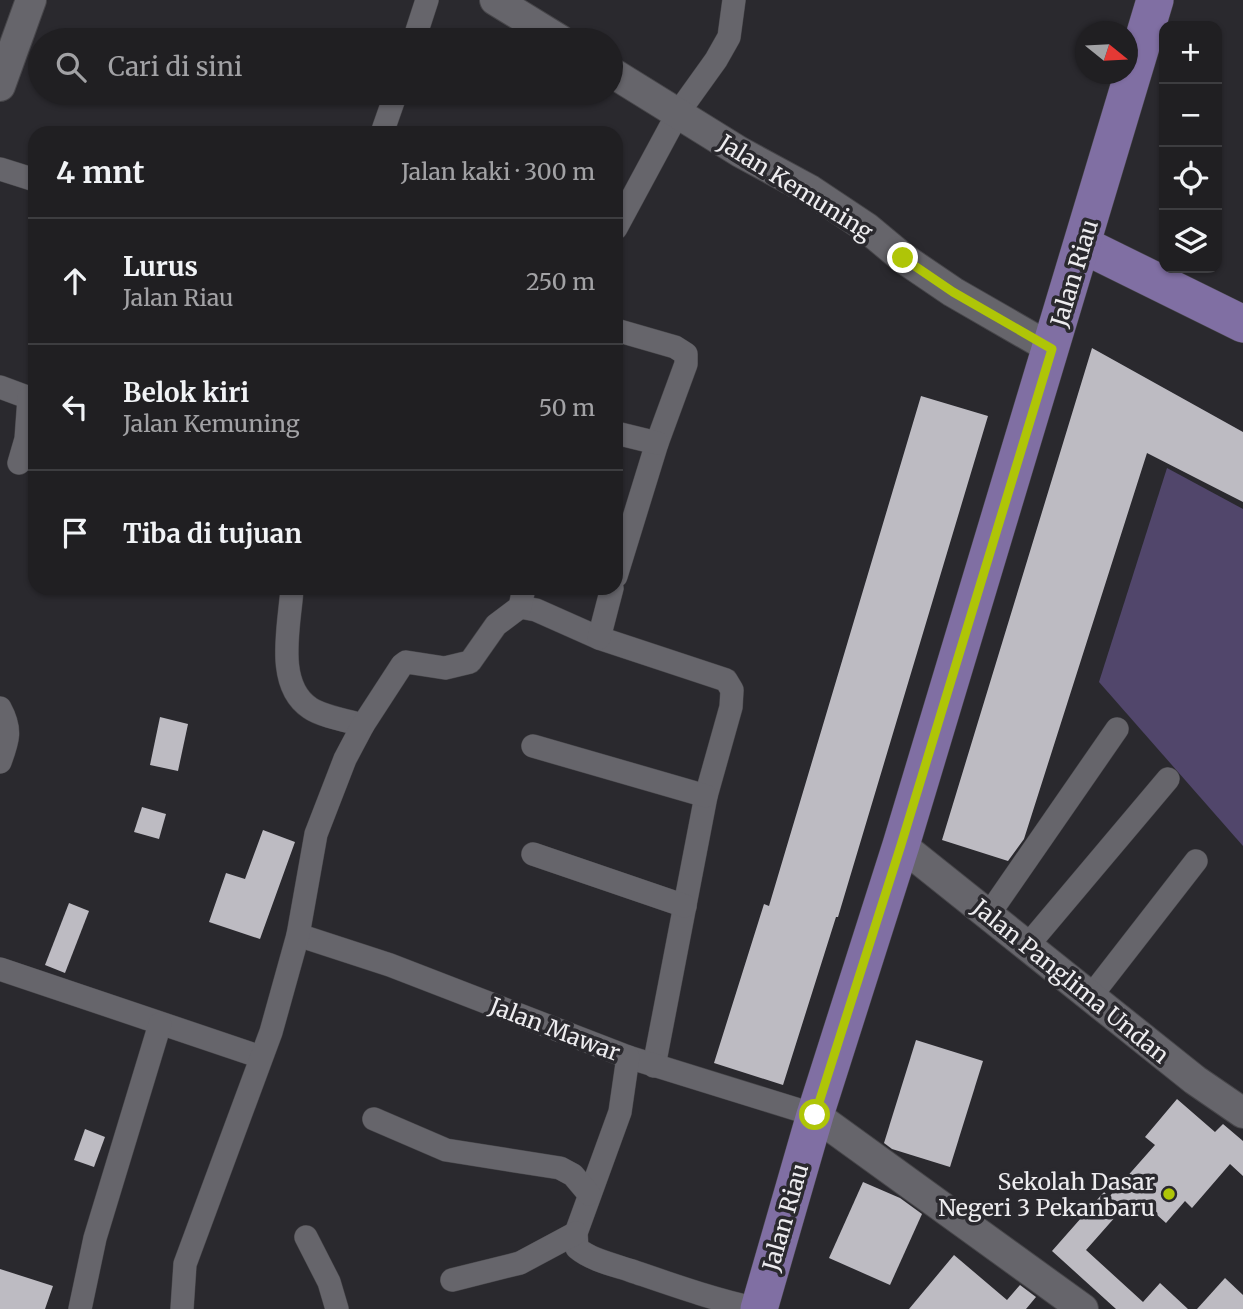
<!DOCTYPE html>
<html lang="id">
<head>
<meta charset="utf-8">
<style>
	:root { --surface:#201f22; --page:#2d2c2f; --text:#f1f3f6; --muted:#a2a2a5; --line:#3d3d40 }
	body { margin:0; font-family:Merriweather,serif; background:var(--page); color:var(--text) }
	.controls { position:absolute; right:21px; top:21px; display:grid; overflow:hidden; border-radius:14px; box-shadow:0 2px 5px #0004 }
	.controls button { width:63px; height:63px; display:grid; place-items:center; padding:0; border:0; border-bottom:2px solid var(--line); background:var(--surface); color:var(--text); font:35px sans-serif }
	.compass { position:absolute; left:1075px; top:21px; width:63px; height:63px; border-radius:50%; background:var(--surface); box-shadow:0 2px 5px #0004; rotate:108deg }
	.stop { position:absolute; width:21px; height:21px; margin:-16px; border:5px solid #afc507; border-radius:50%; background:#fff }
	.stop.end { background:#afc507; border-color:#fff; box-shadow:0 2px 7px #0008 }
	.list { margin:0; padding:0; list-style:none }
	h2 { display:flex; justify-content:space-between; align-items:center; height:91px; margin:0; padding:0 28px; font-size:30px }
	h2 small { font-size:23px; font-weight:400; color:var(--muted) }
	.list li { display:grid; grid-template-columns:46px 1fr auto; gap:21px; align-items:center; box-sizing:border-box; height:126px; padding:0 28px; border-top:2px solid var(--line) }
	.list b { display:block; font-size:26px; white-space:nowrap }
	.list p { margin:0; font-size:23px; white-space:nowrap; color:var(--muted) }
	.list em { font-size:23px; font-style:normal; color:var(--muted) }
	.icon { flex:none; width:38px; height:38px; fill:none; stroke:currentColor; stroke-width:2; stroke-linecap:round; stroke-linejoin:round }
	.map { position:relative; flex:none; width:1243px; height:1309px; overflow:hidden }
	.search { position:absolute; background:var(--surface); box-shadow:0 2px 5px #0004; left:28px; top:28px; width:595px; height:77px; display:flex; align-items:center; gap:18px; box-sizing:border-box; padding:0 24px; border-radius:38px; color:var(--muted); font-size:26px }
	.panel { position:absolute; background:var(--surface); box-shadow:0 2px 5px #0004; left:28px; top:126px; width:595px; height:469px; border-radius:21px }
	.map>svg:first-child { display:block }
</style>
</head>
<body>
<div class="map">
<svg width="1243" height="1309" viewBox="0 0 1243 1309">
	<rect width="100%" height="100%" fill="#2a292e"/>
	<polygon fill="#51466b" points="1167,468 1243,509 1243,846 1099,682"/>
	<g fill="#bdbbc2">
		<polygon points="1092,348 1243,432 1243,502 1147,453 1024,839 1008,861 942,840"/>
		<polygon points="921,396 988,416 838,917 836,917 783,1085 714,1063 764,904 769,906"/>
		<polygon points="160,717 188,724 178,771 150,765"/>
		<polygon points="142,807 166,814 159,839 134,832"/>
		<polygon points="263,830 295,842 260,939 209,922 226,873 245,879"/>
		<polygon points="69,903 89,911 65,973 45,965"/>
		<polygon points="916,1040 983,1061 950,1167 892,1149 884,1143"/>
		<polygon points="1177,1099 1215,1132 1223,1124 1243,1141 1243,1176 1230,1164 1192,1208 1185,1201 1166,1223 1147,1206 1137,1218 1124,1207 1086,1250 1143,1302 1160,1283 1188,1309 1116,1309 1052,1251 1104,1192 1109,1197 1155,1145 1145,1137"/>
		<polygon points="85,1129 105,1137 94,1167 74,1160"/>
		<polygon points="863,1182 900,1198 922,1214 890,1285 829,1258"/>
		<polygon points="954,1255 1007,1300 1020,1285 1036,1297 1026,1309 909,1309"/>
		<polygon points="0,1269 53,1286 45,1309 0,1309"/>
		<polygon points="1225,1278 1243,1295 1243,1309 1197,1309"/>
	</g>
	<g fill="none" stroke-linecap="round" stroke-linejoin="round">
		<defs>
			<g id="minor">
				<polyline points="414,40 427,0"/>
				<polyline points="382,133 396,93"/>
				<polyline points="0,169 35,180"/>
				<polyline points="616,228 678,113 716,60 729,37 734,0"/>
				<polyline points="616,330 675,347 686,354 686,364 657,443 616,576"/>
				<polyline points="0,387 35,400"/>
				<polyline points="616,433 657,443"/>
				<polyline points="19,463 26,439 29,398"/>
				<path d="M292 588C290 624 274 684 310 708 321 716 348 721 363 725"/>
				<polyline points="520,607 536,610 599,638 726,680 732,690 731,707 706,796 654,1066"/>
				<polyline points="599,638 612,588"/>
				<path d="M0 708C12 730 8 740 0 762"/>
				<polyline points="533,746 706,796"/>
				<polyline points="533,854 685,906"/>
				<polyline points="989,914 1117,729"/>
				<polyline points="298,935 390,965 628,1057 815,1115"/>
				<polyline points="1028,945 1168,779"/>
				<polyline points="0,969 261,1057"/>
				<polyline points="1091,996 1196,861"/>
				<path d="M628 1057 620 1112 576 1233 577 1248C591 1260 614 1265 632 1271 673 1285 715 1300 758 1309"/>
				<polyline points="374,1119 446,1150 560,1168 573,1175 589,1194"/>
				<polyline points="306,1237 329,1282 337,1309"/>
				<polyline points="452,1280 520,1263 576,1233"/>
				<polyline points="80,1309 95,1238 160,1024"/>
				<polyline points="182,1309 185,1264 271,1032 298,935 316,834 345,759 363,725 402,665 406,662 445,668 470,662 496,625 520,607 524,588"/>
			</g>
			<g id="tertiary">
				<polyline points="495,0 560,40"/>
				<polyline points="611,72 740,152 810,190 867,228 903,258 953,292 1052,349"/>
				<polyline points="0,86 31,0"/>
				<polyline points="901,845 1195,1080 1243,1113"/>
				<polyline points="815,1115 1083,1309"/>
			</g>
			<g id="primary">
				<polyline points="1083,245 1243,324"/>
				<polyline points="759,1309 815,1115 901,845 1155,0"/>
			</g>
		</defs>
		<use href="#minor" stroke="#47464a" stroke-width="24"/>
		<use href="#tertiary" stroke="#47464a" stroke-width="32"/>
		<use href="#primary" stroke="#47464a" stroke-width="38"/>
		<use href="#minor" stroke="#66656b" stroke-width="23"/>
		<use href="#tertiary" stroke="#66656b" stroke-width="30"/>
		<use href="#primary" stroke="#806fa3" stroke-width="37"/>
	</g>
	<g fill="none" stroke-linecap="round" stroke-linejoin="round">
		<polyline stroke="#afc507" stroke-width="9" points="815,1115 901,845 1052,349 953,292 903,258"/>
	</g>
	<circle fill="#afc507" stroke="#2a292e" stroke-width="2.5" cx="1169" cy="1194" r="7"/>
	<g text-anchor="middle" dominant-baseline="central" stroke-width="7" stroke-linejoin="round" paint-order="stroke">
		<g font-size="23" fill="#edecef" stroke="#2a292e">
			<text transform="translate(796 187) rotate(32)">Jalan Kemuning</text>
			<text transform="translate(1074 273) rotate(-73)">Jalan Riau</text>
			<text transform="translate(1071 981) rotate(39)">Jalan Panglima Undan</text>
			<text transform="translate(555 1029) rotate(21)">Jalan Mawar</text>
			<text transform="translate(785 1217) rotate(-74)">Jalan Riau</text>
		</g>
		<g font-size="23" fill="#edecef" stroke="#2a292e" text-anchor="end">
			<text x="1155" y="1181">Sekolah Dasar<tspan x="1155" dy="26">Negeri 3 Pekanbaru</tspan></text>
		</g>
	</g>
</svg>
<div class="controls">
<button>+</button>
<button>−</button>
<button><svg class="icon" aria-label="locate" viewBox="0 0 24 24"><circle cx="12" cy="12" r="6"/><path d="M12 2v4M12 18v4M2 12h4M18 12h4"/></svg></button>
<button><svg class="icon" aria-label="layers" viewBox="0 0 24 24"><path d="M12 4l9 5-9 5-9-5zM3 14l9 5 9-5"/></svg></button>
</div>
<svg class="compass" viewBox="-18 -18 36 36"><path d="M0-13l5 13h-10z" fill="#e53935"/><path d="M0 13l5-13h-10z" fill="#a2a2a5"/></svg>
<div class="stop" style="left:815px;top:1115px"></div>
<div class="stop end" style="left:903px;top:258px"></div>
<div class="search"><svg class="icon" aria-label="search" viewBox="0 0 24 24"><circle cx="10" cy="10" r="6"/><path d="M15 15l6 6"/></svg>Cari di sini</div>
<section class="panel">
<h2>4 mnt<small>Jalan kaki · 300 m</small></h2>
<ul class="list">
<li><svg class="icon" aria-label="ahead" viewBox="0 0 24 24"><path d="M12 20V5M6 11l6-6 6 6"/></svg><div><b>Lurus</b><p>Jalan Riau</p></div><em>250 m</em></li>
<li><svg class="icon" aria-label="left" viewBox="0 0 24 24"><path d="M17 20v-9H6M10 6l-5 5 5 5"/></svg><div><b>Belok kiri</b><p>Jalan Kemuning</p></div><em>50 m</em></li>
<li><svg class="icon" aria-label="arrive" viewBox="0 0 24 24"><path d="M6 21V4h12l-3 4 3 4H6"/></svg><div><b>Tiba di tujuan</b></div></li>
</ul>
</section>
</div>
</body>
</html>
